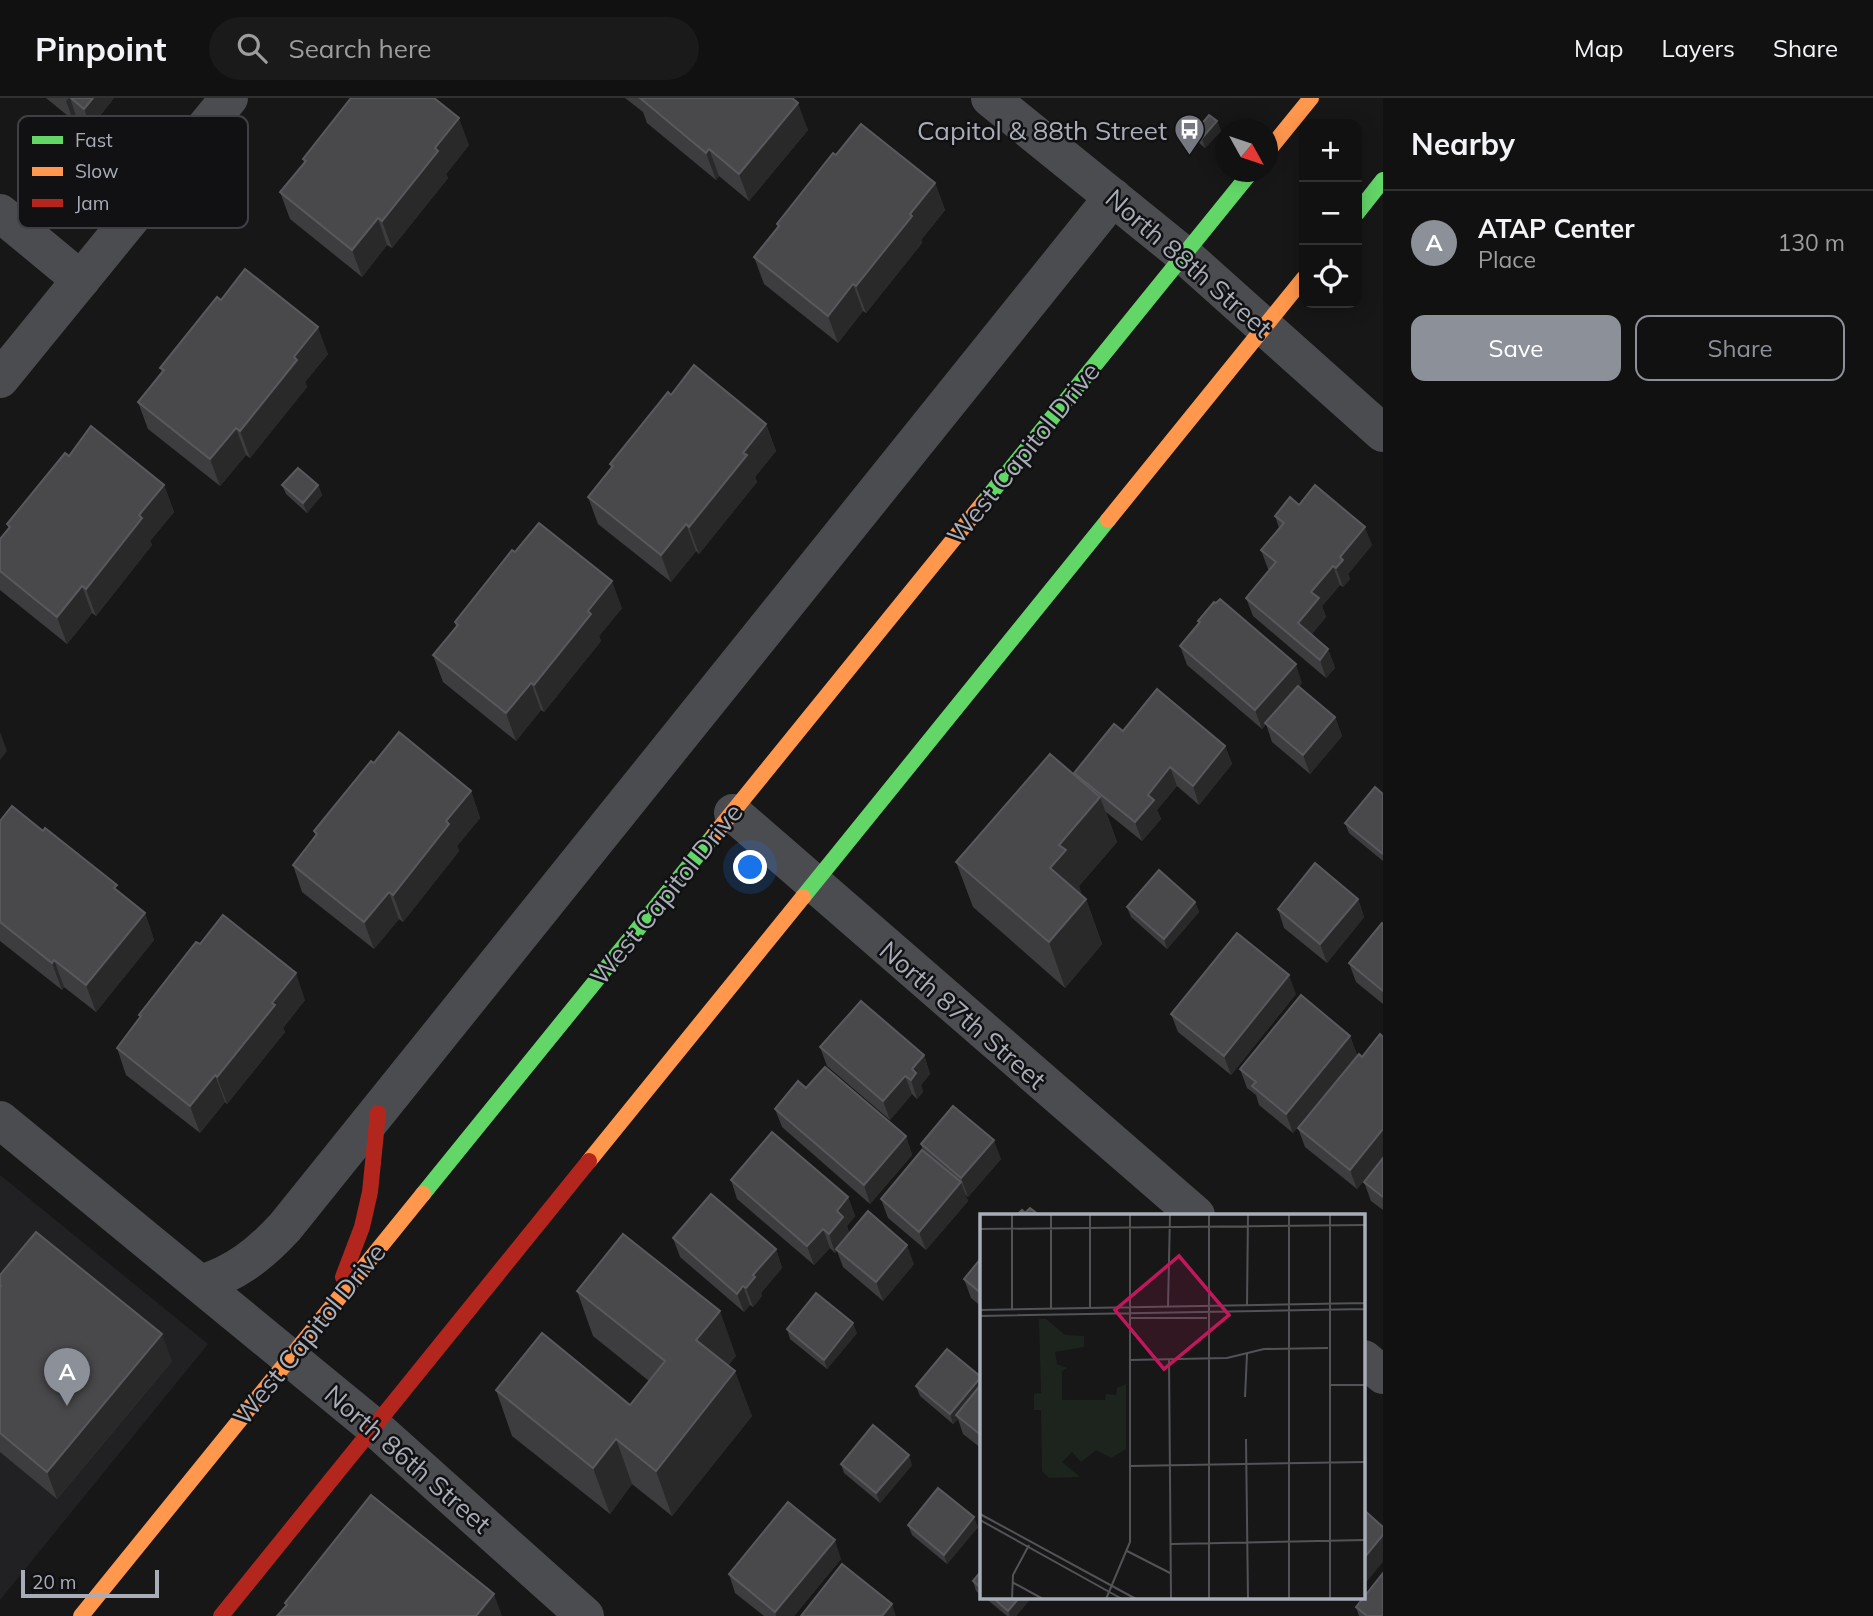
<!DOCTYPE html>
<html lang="en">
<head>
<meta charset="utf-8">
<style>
	:root { --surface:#111; --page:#1a1a1a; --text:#f1f3f6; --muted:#9c9d9f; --line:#303131; --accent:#8c9099 }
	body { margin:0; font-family:Mulish,sans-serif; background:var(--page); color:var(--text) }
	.controls { position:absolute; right:21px; top:21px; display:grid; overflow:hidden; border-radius:14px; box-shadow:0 4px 18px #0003 }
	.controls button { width:63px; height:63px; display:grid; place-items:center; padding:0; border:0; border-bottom:2px solid var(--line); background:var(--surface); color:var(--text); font:35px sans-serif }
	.compass { position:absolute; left:1215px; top:21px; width:63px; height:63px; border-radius:50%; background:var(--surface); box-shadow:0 4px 18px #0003; rotate:130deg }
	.scale { position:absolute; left:21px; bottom:18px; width:138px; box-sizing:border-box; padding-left:7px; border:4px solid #a8adb8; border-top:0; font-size:19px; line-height:24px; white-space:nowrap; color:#a8adb8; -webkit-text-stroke:5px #111113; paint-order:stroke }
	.you { position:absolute; left:751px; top:770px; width:24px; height:24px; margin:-18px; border:5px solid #fff; border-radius:50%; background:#1a73e8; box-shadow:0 0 0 10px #1a73e833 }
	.badge { display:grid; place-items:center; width:46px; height:46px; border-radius:50%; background:var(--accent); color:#fff; font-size:23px; font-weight:700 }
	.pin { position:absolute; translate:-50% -58px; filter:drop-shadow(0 2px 4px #0008) }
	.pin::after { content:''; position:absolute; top:37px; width:24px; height:21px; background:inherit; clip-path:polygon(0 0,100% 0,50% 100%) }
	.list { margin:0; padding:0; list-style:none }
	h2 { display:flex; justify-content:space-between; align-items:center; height:91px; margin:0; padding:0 28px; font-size:30px }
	h2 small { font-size:23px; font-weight:400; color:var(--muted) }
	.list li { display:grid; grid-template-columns:46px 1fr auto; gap:21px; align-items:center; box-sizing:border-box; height:105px; padding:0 28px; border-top:2px solid var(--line) }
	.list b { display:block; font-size:26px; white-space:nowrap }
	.list p { margin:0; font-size:23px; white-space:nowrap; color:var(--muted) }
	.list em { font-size:23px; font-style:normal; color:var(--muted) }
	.actions { display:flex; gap:14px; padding:21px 28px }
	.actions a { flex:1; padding:16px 0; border:2px solid var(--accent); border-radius:14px; text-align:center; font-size:24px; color:var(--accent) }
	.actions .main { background:var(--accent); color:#fff }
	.icon { flex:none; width:38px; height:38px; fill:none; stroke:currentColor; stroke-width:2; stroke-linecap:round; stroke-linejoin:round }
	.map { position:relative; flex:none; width:1383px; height:1518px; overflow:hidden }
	header { display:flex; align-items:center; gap:42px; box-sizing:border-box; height:98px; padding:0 35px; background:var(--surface); border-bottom:2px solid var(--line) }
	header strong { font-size:33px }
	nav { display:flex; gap:38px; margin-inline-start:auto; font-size:24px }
	.search { width:490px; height:63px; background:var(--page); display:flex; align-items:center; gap:18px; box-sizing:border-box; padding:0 24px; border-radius:38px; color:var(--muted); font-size:26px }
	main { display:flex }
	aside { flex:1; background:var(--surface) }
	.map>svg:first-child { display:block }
</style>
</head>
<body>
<header>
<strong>Pinpoint</strong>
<div class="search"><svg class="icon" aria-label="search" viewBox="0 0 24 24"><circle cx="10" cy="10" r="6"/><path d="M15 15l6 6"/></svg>Search here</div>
<nav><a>Map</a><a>Layers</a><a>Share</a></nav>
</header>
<main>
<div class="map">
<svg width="1383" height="1518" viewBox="0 0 1383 1518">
	<rect width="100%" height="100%" fill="#171717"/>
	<polygon fill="#212123" points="0,1077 208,1246 0,1502"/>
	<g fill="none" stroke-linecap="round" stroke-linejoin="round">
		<g stroke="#4b4c50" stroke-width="38">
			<polyline points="990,0 1184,157 1383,335"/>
			<polyline points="0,115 81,182"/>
			<polyline points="0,281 229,0"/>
			<polyline points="733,715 1196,1117"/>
			<polyline points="0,1022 374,1329 585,1518"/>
			<path d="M200 1186C235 1176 260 1156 285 1129L1113 99"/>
			<polyline points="1364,1261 1383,1277"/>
		</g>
		<g stroke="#63d668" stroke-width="16">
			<polyline points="1357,115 1383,82"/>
			<polyline points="983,405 1251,74"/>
			<polyline points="803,799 1108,422"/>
			<polyline points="423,1096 714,737"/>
		</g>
		<g stroke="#ff974d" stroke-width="16">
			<polyline points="1268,53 1311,0"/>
			<polyline points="1108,422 1304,180"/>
			<polyline points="714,737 983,405"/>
			<polyline points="589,1063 803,799"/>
			<polyline points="81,1518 423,1096"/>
		</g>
		<g stroke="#b3261e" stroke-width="16">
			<polyline points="343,1179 362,1129 370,1094 378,1015"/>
			<polyline points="221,1518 589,1063"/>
		</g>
	</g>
	<g fill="#3d3d3f">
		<polygon points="46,0 114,0 91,29 76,18 73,22"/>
		<polygon points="625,0 792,0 808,32 749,103 719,78 716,82 647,25 643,14"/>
		<polygon points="1217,23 1221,33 1205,50 1198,44 1195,34"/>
		<polygon points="469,47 446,76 448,80 392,150 387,147 362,179 290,121 280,94 304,65 303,61"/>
		<polygon points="836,57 935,85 945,112 921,142 922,145 866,215 863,213 838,245 764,186 754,159 778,129 777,126"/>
		<polygon points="221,202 328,256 305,284 307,289 250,360 246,357 220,388 148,331 138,304 162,274 160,270"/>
		<polygon points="671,297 766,326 776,353 755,379 757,384 699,456 696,453 671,484 598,426 588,399 611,370 610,366"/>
		<polygon points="69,358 164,387 174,414 150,443 152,447 96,518 92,515 67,546 0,492 0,441 9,430 7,426"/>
		<polygon points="282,387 318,387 322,397 307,415 286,396"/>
		<polygon points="1299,407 1372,447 1348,476 1350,481 1343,489 1340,487 1322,508 1326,519 1311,537 1328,551 1335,570 1326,580 1253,518 1246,500 1269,472 1268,471 1261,452 1279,430 1275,418"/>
		<polygon points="515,454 622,510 599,538 601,543 544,614 541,612 516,643 443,584 433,557 456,529 455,524"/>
		<polygon points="1198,523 1302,585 1299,589 1335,619 1342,638 1310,676 1272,644 1266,626 1262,631 1187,567 1180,548 1199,525"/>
		<polygon points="1123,633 1225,648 1232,666 1199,707 1177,688 1157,712 1161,721 1142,743 1106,714 1117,744 1079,788 1082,798 1086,801 1102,846 1065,890 973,809 956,764 1075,677 1074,675"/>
		<polygon points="374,665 471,693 480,720 457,748 459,753 403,824 399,821 374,851 302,794 293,767 316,738 314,733"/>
		<polygon points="1383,696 1383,763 1349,735 1345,725"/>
		<polygon points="0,723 119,794 145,815 154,842 96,914 64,889 62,892 0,843"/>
		<polygon points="1358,801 1364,819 1327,865 1284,830 1278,811"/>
		<polygon points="1195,804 1199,814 1167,851 1131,819 1127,809"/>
		<polygon points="1383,826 1383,906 1356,884 1349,865"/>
		<polygon points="1296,896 1231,977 1178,934 1171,916"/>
		<polygon points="305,902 283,930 285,934 227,1006 225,1004 200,1035 126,977 117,950 140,920 139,917"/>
		<polygon points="1350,938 1357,957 1293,1035 1259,1007 1256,997 1247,990 1240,971"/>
		<polygon points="1383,939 1383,1059 1357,1091 1305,1049 1298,1030 1362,959"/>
		<polygon points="820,949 924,957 930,976 921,987 923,994 917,1001 912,996 890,1022 827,968"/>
		<polygon points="806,990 906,1038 912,1057 870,1106 782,1029 775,1011"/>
		<polygon points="921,1046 1001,1061 968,1099 965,1096 968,1103 926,1152 888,1120 881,1101 923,1053"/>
		<polygon points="1383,1060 1383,1112 1371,1103 1364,1084"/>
		<polygon points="731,1082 848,1099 855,1118 847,1128 849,1135 914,1166 883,1203 843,1169 837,1153 835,1155 830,1150 814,1167 737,1101"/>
		<polygon points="673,1140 776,1151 782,1170 761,1195 762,1198 753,1209 750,1207 744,1214 680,1159"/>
		<polygon points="982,1159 982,1209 971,1200 964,1181"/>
		<polygon points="0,1177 172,1263 57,1401 0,1354"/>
		<polygon points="577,1193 736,1258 728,1267 752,1318 672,1418 632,1386 610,1416 512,1338 496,1292 630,1307 649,1283 593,1238"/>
		<polygon points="787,1231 857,1235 827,1271 790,1241"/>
		<polygon points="981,1279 982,1281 982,1351 963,1336 958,1321 953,1326 920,1298 916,1288"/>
		<polygon points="841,1366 912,1367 880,1405 844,1375"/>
		<polygon points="908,1427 978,1429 947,1466 912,1437"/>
		<polygon points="841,1461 794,1518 764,1518 735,1495 729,1476"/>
		<polygon points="982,1472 982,1498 976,1493 973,1483"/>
		<polygon points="984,1499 1032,1499 1016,1518 1007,1518"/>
		<polygon points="1356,1509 1383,1518 1359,1518"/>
	</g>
	<g fill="#29292a">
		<polygon points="69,0 70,0 76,18 73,22 66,3"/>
		<polygon points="93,0 114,0 91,29 84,11"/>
		<polygon points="798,5 808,32 749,103 739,76"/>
		<polygon points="459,20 469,47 446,76 448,80 392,150 382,123 435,50"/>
		<polygon points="1217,23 1221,33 1205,50 1202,40"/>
		<polygon points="709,51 719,78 716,82 706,55"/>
		<polygon points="935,85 945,112 921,142 922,145 866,215 856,188 910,116"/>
		<polygon points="378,120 387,147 362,179 352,152"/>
		<polygon points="853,186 863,213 838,245 828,218"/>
		<polygon points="318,229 328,256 305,284 307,289 250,360 240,333 294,259"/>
		<polygon points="766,326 776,353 755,379 757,384 699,456 689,429 743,355"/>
		<polygon points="236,330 246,357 220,388 210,361"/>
		<polygon points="164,387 174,414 150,443 152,447 96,518 86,491 139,417"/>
		<polygon points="318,387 322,397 307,415 303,405"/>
		<polygon points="686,426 696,453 671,484 661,457"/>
		<polygon points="1365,429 1372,447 1348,476 1350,481 1343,489 1336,470 1340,459"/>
		<polygon points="1333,468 1340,487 1322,508 1326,519 1305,544 1298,525 1311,494"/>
		<polygon points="612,483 622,510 599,538 601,543 544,614 534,587 588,513"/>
		<polygon points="82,488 92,515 67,546 57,519"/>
		<polygon points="1328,551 1335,570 1326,580 1320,562"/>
		<polygon points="1296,566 1302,585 1262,631 1255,612"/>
		<polygon points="531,585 541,612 516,643 506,615"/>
		<polygon points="1335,619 1342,638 1310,676 1303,657"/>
		<polygon points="0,634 7,653 0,662"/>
		<polygon points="1225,648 1232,666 1199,707 1193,688"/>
		<polygon points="1170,669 1177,688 1157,712 1161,721 1142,743 1135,724 1148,697"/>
		<polygon points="471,693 480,720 457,748 459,753 403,824 393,797 446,723"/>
		<polygon points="1100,699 1117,744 1079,788 1082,797 1066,815 1050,770 1059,747"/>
		<polygon points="389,794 399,821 374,851 364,824"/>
		<polygon points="1086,801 1102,846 1065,890 1049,844"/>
		<polygon points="1358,801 1364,819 1327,865 1320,846"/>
		<polygon points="1195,804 1199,814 1167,851 1164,841"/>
		<polygon points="145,815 154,842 96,914 86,887"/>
		<polygon points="54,862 64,889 62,892 52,865"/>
		<polygon points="296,875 305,902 283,930 285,934 227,1006 217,979"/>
		<polygon points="1289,877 1296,896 1231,977 1224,958"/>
		<polygon points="1350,938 1357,957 1293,1035 1286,1016"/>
		<polygon points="924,957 930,976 921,987 923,994 917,1001 911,982 912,971"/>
		<polygon points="215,977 225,1004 200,1035 190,1008"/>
		<polygon points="905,978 912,996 890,1022 883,1003"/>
		<polygon points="1383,1031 1383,1059 1357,1091 1350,1072"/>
		<polygon points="906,1038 912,1057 870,1106 864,1087"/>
		<polygon points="994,1042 1001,1061 968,1099 961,1080"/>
		<polygon points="961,1084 968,1103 926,1152 919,1134"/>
		<polygon points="848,1099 855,1118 847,1128 850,1137 836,1151 837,1153 835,1155 829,1136 837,1113"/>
		<polygon points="823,1131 830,1150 814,1167 807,1148"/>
		<polygon points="907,1147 914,1166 883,1203 876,1184"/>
		<polygon points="776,1151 782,1170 761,1195 762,1198 753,1209 746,1190 753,1177"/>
		<polygon points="743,1188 750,1207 744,1214 737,1196"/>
		<polygon points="720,1213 736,1258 713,1287 696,1242"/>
		<polygon points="853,1225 857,1235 827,1271 824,1262"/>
		<polygon points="162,1236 172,1263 57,1401 47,1374"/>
		<polygon points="735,1273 752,1318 672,1418 656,1373"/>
		<polygon points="981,1279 982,1291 956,1317 958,1321 953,1326 950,1316"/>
		<polygon points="616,1341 632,1386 610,1416 593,1370"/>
		<polygon points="909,1357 912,1367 880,1405 876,1395"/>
		<polygon points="974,1419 978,1429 947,1466 944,1457"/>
		<polygon points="1383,1437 1383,1464 1364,1487 1364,1460"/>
		<polygon points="835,1442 841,1461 794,1518 776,1518 775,1514"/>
		<polygon points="494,1496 502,1518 476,1518"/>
		<polygon points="1020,1499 1032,1499 1016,1518 1010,1518 1008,1513"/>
		<polygon points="892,1506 896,1518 882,1518"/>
	</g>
	<g fill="#49494c" stroke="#58595d" stroke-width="2">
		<polygon points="71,0 93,0 84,11"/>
		<polygon points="351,0 434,0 459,20 435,50 438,53 382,123 378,120 352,152 280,94 306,63 303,61"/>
		<polygon points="640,0 792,0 798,5 739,76 709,51 706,55"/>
		<polygon points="1209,17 1217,23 1202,40 1195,34"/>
		<polygon points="861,26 935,85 910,116 912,118 856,188 853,186 828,218 754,159 779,128 777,126 833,55 836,57"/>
		<polygon points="245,171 318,229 294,259 297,262 240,333 236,330 210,361 138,304 164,272 160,270 217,199 221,202"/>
		<polygon points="694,267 766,326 743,355 747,357 689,429 686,426 661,457 588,399 613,368 610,366 668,294 671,297"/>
		<polygon points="91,328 164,387 139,417 142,420 86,491 82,488 57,519 0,473 0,441 10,429 7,426 65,355 69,358"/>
		<polygon points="298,370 318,387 303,405 282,387"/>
		<polygon points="1315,387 1365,429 1340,459 1343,462 1336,470 1333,468 1311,494 1319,500 1298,525 1328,551 1320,562 1246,500 1276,464 1261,452 1284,425 1275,418 1290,399 1299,407"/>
		<polygon points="539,425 612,483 588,513 591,516 534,587 531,585 506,615 433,557 458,527 455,524 512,452 515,454"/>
		<polygon points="1220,501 1296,566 1255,612 1180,548 1200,524 1198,523 1214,504 1216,505"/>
		<polygon points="1298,588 1335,619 1303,657 1265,625"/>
		<polygon points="1157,591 1225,648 1193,688 1170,669 1148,697 1154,702 1135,724 1074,675 1114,626 1123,633"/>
		<polygon points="399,634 471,693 446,723 449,726 393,797 389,794 364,824 293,767 317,736 314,733 371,663 374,665"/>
		<polygon points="1050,656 1100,699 1059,747 1066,752 1050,770 1086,801 1049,844 956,764"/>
		<polygon points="1375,689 1383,696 1383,756 1345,725"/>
		<polygon points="12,708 43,733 45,730 117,787 114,790 145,815 86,887 54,862 52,865 0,824 0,723"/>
		<polygon points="1315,765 1358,801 1320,846 1278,811"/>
		<polygon points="1159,772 1195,804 1164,841 1127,809"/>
		<polygon points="223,817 296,875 272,905 275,907 217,979 215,977 190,1008 117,950 141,918 139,917 196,844 200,846"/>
		<polygon points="1382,825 1383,826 1383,893 1349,865"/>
		<polygon points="1237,835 1289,877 1224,958 1171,916"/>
		<polygon points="1301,897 1350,938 1286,1016 1252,988 1256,984 1240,971"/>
		<polygon points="861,903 924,957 912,971 916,975 911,982 905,978 883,1003 820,949"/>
		<polygon points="1380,936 1383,939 1383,1031 1350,1072 1298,1030 1359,956 1362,959"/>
		<polygon points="825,969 906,1038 864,1087 775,1011 798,983 806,990"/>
		<polygon points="953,1008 994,1042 961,1080 921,1046"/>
		<polygon points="772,1034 848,1099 837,1113 843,1119 829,1136 823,1131 807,1148 731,1082"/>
		<polygon points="922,1052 961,1084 919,1134 881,1101"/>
		<polygon points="1383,1060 1383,1099 1364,1084"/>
		<polygon points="711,1096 776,1151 753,1177 755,1179 746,1190 743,1188 737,1196 673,1140"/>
		<polygon points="1030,1110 1039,1117 1017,1117 1022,1112 1025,1115"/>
		<polygon points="868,1113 907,1147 876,1184 836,1151"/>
		<polygon points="36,1134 162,1236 47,1374 0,1335 0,1190 1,1188 0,1187 0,1177"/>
		<polygon points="623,1136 720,1213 696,1242 735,1273 656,1373 616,1341 593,1370 496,1292 542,1235 630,1307 665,1263 577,1193"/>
		<polygon points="982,1159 982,1196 964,1181"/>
		<polygon points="816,1195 853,1225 824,1262 787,1231"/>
		<polygon points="947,1251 981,1279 950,1316 916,1288"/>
		<polygon points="982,1285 982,1338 956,1317"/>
		<polygon points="873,1327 909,1357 876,1395 841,1366"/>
		<polygon points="938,1390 974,1419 944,1457 908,1427"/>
		<polygon points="371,1397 494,1496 476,1518 277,1518 287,1507 285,1505"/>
		<polygon points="788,1404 835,1442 775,1514 729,1476"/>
		<polygon points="1364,1412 1383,1429 1383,1437 1364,1460"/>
		<polygon points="842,1466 892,1506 882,1518 801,1518"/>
		<polygon points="982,1472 982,1491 973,1483"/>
		<polygon points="1383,1475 1383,1518 1367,1518 1356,1509"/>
		<polygon points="992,1499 1020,1499 1008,1513"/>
	</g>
	<defs>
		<symbol id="bus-pin" viewBox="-11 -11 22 30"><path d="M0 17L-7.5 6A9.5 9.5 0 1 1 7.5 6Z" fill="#757880" stroke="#111113"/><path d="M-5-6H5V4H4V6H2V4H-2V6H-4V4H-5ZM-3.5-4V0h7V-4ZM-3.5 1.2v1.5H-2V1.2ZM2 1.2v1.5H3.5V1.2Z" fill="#fff"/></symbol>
	</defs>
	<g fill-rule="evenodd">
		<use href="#bus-pin" x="1172" y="14" width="35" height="47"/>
	</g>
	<g text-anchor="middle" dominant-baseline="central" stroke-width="5" stroke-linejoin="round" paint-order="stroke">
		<g font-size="26" fill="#a8adb8" stroke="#111113" text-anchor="end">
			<text x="1167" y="32">Capitol &amp; 88th Street</text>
		</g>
		<g font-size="26" fill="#a8adb8" stroke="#111113">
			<text transform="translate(1189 165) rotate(41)">North 88th Street</text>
			<text transform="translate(1023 355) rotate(-51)">West Capitol Drive</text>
			<text transform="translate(666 796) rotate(-51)">West Capitol Drive</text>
			<text transform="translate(963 917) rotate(41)">North 87th Street</text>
			<text transform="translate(309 1236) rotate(-51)">West Capitol Drive</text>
			<text transform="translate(408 1361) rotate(41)">North 86th Street</text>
		</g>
	</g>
	<g transform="translate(980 1116)">
		<rect width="385" height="385" fill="#171717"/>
		<path d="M59 105H66L85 121 104 122V133L75 138 77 150 87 154 82 157V186H125L126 180 136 181 137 174 146 170V235L131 244 116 236 101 248 92 238 82 248 100 263 69 264 62 257 61 196H54V180L61 179Z" fill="#1d241e"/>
		<path fill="none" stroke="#515357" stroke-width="2" d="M309 0V385M0 15 385 11M385 71V246M267 91 268 0M188 93 190 0M110 94V0M32 95V0M71 95V0M0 96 385 89M0 102 385 95M149 104H227M189 145 191 385M149 146 247 144 284 135 348 134M349 171H385M265 183 267 140M266 225 268 385M150 252 385 248M0 300 156 385M0 306 142 385M191 330 385 326M147 337 190 359M32 368 63 385M32 385 33 361 49 331M126 385 150 328V0M229 385V0M350 385V0"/>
		<path fill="#c2185b" fill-opacity="0.15" stroke="#c2185b" stroke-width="3.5" d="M199 42 249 101 184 155 135 96Z"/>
		<rect width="385" height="385" fill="none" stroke="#a8adb8" stroke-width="3.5"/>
	</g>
	<rect x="18" y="18" width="230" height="112" rx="10" fill="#111113" stroke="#3e4045" stroke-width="2"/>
	<rect x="32" y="38" width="31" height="8" fill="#63d668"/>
	<rect x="32" y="69" width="31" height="9" fill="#ff974d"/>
	<rect x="32" y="101" width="31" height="8" fill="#b3261e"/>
	<g font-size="19" fill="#a8adb8">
		<text x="75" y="49">Fast</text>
		<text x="75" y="80">Slow</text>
		<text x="75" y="112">Jam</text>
	</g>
</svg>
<div class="controls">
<button>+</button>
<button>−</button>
<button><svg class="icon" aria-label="locate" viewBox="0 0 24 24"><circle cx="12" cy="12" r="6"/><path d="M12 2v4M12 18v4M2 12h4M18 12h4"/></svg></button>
</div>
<svg class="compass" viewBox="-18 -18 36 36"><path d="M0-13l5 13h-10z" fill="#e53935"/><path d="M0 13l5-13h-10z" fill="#9c9d9f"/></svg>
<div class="scale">20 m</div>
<div class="you"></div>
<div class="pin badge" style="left:67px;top:1308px">A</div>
</div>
<aside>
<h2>Nearby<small></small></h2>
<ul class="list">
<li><span class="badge">A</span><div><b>ATAP Center</b><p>Place</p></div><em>130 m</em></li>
</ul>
<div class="actions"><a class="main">Save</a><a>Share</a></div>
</aside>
</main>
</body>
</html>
